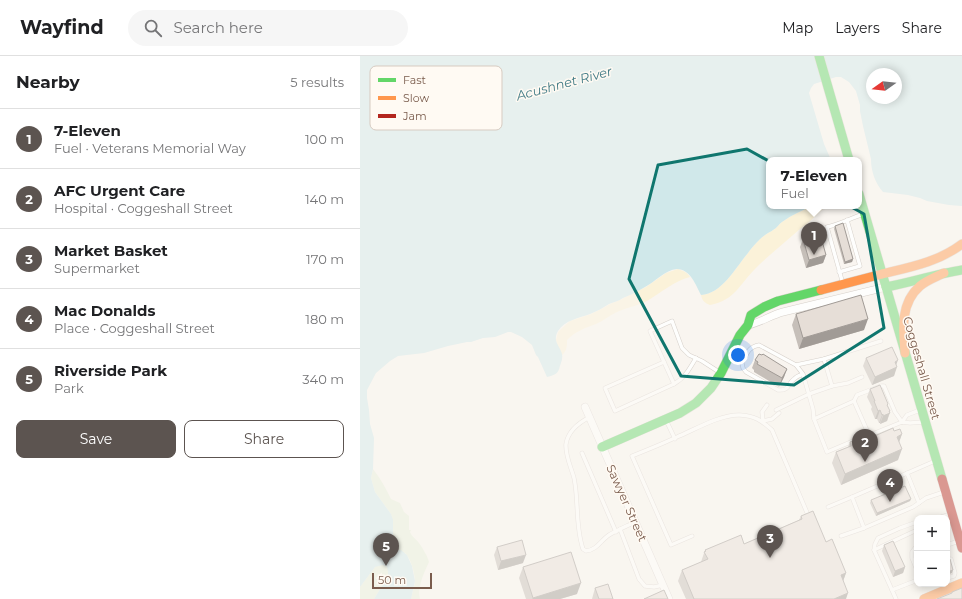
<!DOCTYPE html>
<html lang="en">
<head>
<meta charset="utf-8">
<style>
	:root { --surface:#fff; --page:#f6f6f6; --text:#202124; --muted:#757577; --line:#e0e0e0; --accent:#5c5450 }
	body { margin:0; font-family:Montserrat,sans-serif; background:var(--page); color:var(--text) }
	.controls { position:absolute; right:12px; bottom:12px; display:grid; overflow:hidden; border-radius:8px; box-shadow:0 2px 10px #0003 }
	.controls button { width:36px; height:36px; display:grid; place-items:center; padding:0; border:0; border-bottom:1px solid var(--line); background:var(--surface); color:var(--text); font:20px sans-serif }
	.compass { position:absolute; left:506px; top:12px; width:36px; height:36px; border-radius:50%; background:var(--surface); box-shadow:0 2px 10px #0003; rotate:255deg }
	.scale { position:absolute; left:12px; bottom:10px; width:60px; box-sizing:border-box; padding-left:4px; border:2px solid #7a5c4d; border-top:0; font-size:11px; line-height:14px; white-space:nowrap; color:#7a5c4d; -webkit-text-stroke:3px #fffaf3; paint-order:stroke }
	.you { position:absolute; left:378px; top:299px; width:14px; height:14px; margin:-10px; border:3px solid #fff; border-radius:50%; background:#1a73e8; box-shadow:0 0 0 6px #1a73e833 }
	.badge { display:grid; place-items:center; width:26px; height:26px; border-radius:50%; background:var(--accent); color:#fff; font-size:13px; font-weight:700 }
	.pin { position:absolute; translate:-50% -33px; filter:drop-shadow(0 1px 2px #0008) }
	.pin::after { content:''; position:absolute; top:21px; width:14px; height:12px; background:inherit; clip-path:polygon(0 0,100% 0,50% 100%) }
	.popup { position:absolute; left:406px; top:101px; width:96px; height:52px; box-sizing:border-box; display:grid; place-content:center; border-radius:8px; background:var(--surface); filter:drop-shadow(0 1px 3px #0005); font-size:13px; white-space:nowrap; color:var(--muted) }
	.popup b { font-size:15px; color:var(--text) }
	.popup::after { content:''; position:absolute; left:50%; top:100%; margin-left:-8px; border:8px solid transparent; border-top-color:var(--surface) }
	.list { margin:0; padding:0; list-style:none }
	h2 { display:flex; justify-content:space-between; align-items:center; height:52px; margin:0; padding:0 16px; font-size:17px }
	h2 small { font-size:13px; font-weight:400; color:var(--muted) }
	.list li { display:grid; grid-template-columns:26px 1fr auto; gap:12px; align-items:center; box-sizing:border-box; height:60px; padding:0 16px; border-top:1px solid var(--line) }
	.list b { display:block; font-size:15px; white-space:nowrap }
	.list p { margin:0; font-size:13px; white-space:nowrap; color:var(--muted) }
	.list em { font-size:13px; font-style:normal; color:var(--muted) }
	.actions { display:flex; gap:8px; padding:12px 16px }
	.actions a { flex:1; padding:9px 0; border:1px solid var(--accent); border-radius:8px; text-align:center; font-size:14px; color:var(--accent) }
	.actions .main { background:var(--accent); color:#fff }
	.icon { flex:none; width:22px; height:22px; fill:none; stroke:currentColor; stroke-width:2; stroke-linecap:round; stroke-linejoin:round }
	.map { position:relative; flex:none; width:602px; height:543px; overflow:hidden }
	header { display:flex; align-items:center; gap:24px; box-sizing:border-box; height:56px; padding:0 20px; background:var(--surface); border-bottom:1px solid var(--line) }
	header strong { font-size:19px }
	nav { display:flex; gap:22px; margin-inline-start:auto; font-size:14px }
	.search { width:280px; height:36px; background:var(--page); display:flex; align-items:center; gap:10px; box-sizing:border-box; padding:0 14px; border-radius:22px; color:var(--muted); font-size:15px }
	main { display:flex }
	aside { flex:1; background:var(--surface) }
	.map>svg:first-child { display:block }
</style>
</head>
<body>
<header>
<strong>Wayfind</strong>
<div class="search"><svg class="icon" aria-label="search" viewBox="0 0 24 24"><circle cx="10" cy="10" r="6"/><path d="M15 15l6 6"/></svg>Search here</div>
<nav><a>Map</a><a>Layers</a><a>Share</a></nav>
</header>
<main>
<aside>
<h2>Nearby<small>5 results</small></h2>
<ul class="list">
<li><span class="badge">1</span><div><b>7-Eleven</b><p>Fuel · Veterans Memorial Way</p></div><em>100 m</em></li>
<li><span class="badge">2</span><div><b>AFC Urgent Care</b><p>Hospital · Coggeshall Street</p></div><em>140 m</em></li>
<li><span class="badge">3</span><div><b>Market Basket</b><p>Supermarket</p></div><em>170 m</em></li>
<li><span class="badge">4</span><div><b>Mac Donalds</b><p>Place · Coggeshall Street</p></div><em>180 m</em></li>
<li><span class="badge">5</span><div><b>Riverside Park</b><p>Park</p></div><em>340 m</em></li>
</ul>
<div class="actions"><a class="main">Save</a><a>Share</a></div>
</aside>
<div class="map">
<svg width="602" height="543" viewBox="0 0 602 543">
	<rect width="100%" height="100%" fill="#f9f5f0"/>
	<path fill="#e7f0db" d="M13 413C21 423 26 433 31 443L40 447 44 456 49 460V474H51L50 476C52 481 56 483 59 487 62 491 68 501 69 506 64 517 57 531 60 543H51C52 537 55 530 55 524 54 515 51 503 45 497L28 516V520L14 543H0V531L15 511 30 495 33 481 31 458 15 436 11 422Z"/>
	<g fill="#fbf2d9">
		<path d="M453 150H466L447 168 440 173C425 186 409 199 395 213 379 229 375 244 350 249 345 247 342 245 341 239 362 238 376 211 388 197 393 190 401 181 408 177 410 175 411 176 413 174 417 172 419 168 422 166 432 159 442 154 453 150Z"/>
		<path d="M318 213C323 215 327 216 330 221 314 225 302 236 287 245 277 250 265 252 255 257 249 260 243 265 236 268 227 271 214 276 207 284 207 290 207 295 202 299L197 290 196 284 198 276 210 265 231 258 245 251 250 248 262 243 273 237 286 231 306 217Z"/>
	</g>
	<path fill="#d0e8ea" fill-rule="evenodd" d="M0 0H602V150L589 149 567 145 560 142 548 139 523 136C515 127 511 115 511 103L503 70 500 55V49L496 35 489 26 481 21H476L454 28 451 32 449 37 464 88 471 104H409V150H453C442 154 432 159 422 166 419 168 417 172 413 174 411 176 411 175 408 177 401 181 393 190 388 197 376 211 362 238 341 239 336 229 330 213 317 213 305 214 295 226 285 231 278 235 271 239 263 242 259 245 253 246 249 248 243 252 237 255 230 258 219 262 205 264 198 275 192 285 200 290 202 298 203 303 201 306 200 310 199 311 200 312 199 313 198 318 192 320 187 321L178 301 176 299 172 289 162 281 151 276H148L135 281 123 282 111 286H107L88 290 64 297 38 300 30 305 16 317 7 334V342L9 354 10 368 14 382 13 413 11 422 15 436 31 458 33 464V481L30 495H33L41 494 47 499 52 510 55 525 51 543H14L28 520V516L27 511 23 509 15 511 0 531ZM512 18H536V42H512Z"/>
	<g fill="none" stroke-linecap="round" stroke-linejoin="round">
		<defs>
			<g id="lane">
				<polyline points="479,216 500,210 487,164"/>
				<path d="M483 228 467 171C480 168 491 162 504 158"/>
				<path d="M304 306 245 332 255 355 314 328C325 322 330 312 336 302"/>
				<polyline points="436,309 464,303 521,285"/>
				<path d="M443 318C440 319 436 321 434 323 427 328 430 335 418 334L386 316 383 312 382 307C387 298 388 291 399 289L436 309 443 318 453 353 454 363 467 396 493 385"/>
				<polyline points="314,328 290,275 312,265 322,292 329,299 342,305 359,316"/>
				<polyline points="472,330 488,327 502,321"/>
				<polyline points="494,345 497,339 521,330 524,330 535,356 542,366"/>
				<polyline points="407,349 402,356 403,365 412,363 419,357"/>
				<polyline points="416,354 449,338 472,330 464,303"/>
				<path d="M230 361C218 367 208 375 206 388 205 399 211 411 214 422 219 445 215 470 223 493L226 495C237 494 241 484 249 479 257 474 267 470 275 466"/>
				<polyline points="454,363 494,345 509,379"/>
				<polyline points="306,364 315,383"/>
				<polyline points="542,366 547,359 560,354"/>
				<polyline points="505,381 542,366 550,367 563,366"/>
				<polyline points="222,397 256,476"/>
				<polyline points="575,405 492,441 504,472 553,451 566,442 584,436"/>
				<polyline points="547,417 559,447"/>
				<polyline points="468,451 492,441"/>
				<polyline points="578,462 591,458"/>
				<polyline points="260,473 279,523 285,530 294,531 303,529"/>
				<path d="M332 480 311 489 272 400C287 394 302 388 317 381 334 374 361 358 380 359 395 360 401 364 412 374L448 459"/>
				<polyline points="481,480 504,472"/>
				<polyline points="587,489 599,485"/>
				<polyline points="557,491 555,492 552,496 552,502 557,514"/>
				<polyline points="514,494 557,474"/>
				<polyline points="587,503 591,503 595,517 594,520 587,522"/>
				<polyline points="532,534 514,494 515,488 518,482 540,472 557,466"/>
				<polyline points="536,543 532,534 555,525 557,523"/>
			</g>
			<g id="street">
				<path d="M388 269C400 267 411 259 423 256L526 231"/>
				<polyline points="225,351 309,543"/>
			</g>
			<g id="fast">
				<polyline points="459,0 489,104"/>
				<polyline points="499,138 582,423"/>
				<path d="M526 231C552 226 576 218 602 214"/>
				<polyline points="242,391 320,357 336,347 351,332 361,317 380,279 388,269 391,259 404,251 418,245 461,234"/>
			</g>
			<g id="slow">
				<path d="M522 218C551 211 578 206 602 188"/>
				<polyline points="461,234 522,218"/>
				<path d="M545 297C543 274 540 247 560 230 567 224 576 221 584 217"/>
				<polyline points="564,543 602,527"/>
			</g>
			<polyline id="jam" points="582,423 602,492"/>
		</defs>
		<use href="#lane" stroke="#d7d1cb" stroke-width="4.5"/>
		<use href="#street" stroke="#d7d1cb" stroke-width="8"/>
		<use href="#fast" stroke="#d9d2cb" stroke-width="10"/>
		<use href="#slow" stroke="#d9d2cb" stroke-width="10"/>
		<use href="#jam" stroke="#d9d2cb" stroke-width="10"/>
		<use href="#lane" stroke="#fefefd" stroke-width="3.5"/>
		<use href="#street" stroke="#fefefd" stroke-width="7"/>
		<use href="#fast" stroke="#63d668" stroke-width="9"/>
		<use href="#slow" stroke="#ff974d" stroke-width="9"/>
		<use href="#jam" stroke="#b3261e" stroke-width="9"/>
	</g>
	<g fill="#c6bfb9">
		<polygon points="475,170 493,203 492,206 484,208 474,173"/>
		<polygon points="443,183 466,199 463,207 446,212 440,191"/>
		<polygon points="436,258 504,274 439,293 432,269"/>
		<polygon points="506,302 536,309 534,320 512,329 503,310"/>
		<polygon points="395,304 427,313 424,321 419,331 394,316 394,314 392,312"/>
		<polygon points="510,333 528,350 530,357 527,365 520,368 520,367 519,367 517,363 515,363 511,353 512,351 507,341"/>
		<polygon points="534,375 542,378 539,386 538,404 481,429 472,407 476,396 488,391 490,386 510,382"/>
		<polygon points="551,443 550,445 516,460 510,447 511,444"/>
		<polygon points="441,460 466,486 486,517 483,525 486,543 326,543 318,525 322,514 341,506 345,494 384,488 439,464"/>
		<polygon points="524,489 545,511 543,517 533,521 522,495"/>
		<polygon points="137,491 163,507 138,514 134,499"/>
		<polygon points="163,511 217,538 200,543 166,543 159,522"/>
		<polygon points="235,532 253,543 232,543"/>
	</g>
	<g fill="#a19b96">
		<polygon points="466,199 463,207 446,212 449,204"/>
		<polygon points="493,203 492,206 484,208 485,206"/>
		<polygon points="508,263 504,274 439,293 443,282"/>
		<polygon points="538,304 535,312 537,311 534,320 512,329 515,321 535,306"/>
		<polygon points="427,313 424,321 419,331 422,322"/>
		<polygon points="520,354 517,363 515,363 518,355"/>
		<polygon points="530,355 527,365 520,368 523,360"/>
		<polygon points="523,358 520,367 519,367 522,359"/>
		<polygon points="542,378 538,389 537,381"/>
		<polygon points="542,393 538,404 481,429 485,418"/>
		<polygon points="551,443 550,445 516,460 517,457"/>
		<polygon points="166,499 163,507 138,514 141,505"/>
		<polygon points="545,511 543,517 533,521 535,515"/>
		<polygon points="593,514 592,517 587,519 587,516"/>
		<polygon points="486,517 482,528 481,519"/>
		<polygon points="221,527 217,538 200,543 172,543 173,542"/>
		<polygon points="488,537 486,543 474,543"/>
	</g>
	<g fill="#e6ded7" stroke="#a19b96">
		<polygon points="483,167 493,203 485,206 475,170"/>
		<polygon points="460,178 466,199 449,204 443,183"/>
		<polygon points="501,239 508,263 443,282 436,258"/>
		<polygon points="532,291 538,304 535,306 537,311 515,321 506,302"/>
		<polygon points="399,298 402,299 403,298 427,313 422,322 397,308 398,306 395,304"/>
		<polygon points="520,329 528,348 527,349 530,355 529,355 530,357 523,360 523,358 522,359 520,354 518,355 514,345 515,345 510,333"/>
		<polygon points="533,372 534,375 540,373 542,378 537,381 542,393 485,418 476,396 491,390 490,386 508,378 510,382"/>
		<polygon points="545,430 551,443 517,457 511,444"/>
		<polygon points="453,455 466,486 472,483 486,517 481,519 488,537 474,543 334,543 322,514 348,503 344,496 346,495 345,494 381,479 384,488 442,463 441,460"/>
		<polygon points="162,484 166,499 141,505 137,491"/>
		<polygon points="533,485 545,511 535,515 524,489"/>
		<polygon points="211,496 221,527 173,542 163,511"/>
		<polygon points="590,503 593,514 587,516 587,504"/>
		<polygon points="248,528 253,543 239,543 235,532"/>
		<polygon points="602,532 602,543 577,543 592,537 592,536"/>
		<polygon points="304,534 308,543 284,543"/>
	</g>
	<path d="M0 0H602V543H0ZM387 93 504 158 524 272 434 329 321 320 269 223 298 109Z" fill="#f9f5f0" fill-opacity=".55" fill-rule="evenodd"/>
	<path fill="none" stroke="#0f766e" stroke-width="3" stroke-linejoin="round" d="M387 93 504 158 524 272 434 329 321 320 269 223 298 109Z"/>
	<g text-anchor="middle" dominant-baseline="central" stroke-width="3" stroke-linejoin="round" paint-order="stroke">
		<g font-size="12" fill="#7a5c4d" stroke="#fffaf3">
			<text transform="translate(562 312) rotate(74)">Coggeshall Street</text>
			<text transform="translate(267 447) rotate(66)">Sawyer Street</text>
		</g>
		<g font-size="13" font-style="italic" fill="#437c86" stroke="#fffaf3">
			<text transform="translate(204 27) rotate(-15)">Acushnet River</text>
		</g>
	</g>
	<rect x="10" y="10" width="132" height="64" rx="6" fill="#fffaf3" stroke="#d7cbc1" stroke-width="1"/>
	<rect x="18" y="22" width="18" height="4" fill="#63d668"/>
	<rect x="18" y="40" width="18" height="4" fill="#ff974d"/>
	<rect x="18" y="58" width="18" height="4" fill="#b3261e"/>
	<g font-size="11" fill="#7a5c4d">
		<text x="43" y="28">Fast</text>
		<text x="43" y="46">Slow</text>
		<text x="43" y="64">Jam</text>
	</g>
</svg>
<div class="controls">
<button>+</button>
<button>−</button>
</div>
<svg class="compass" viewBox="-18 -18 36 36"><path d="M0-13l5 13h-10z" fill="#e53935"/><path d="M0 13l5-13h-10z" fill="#757577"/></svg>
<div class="scale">50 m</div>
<div class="you"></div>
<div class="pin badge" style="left:454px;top:199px">1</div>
<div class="popup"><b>7-Eleven</b>Fuel</div>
<div class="pin badge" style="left:505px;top:406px">2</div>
<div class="pin badge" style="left:410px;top:502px">3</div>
<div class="pin badge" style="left:530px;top:446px">4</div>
<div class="pin badge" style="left:26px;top:510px">5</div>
</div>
</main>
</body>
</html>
